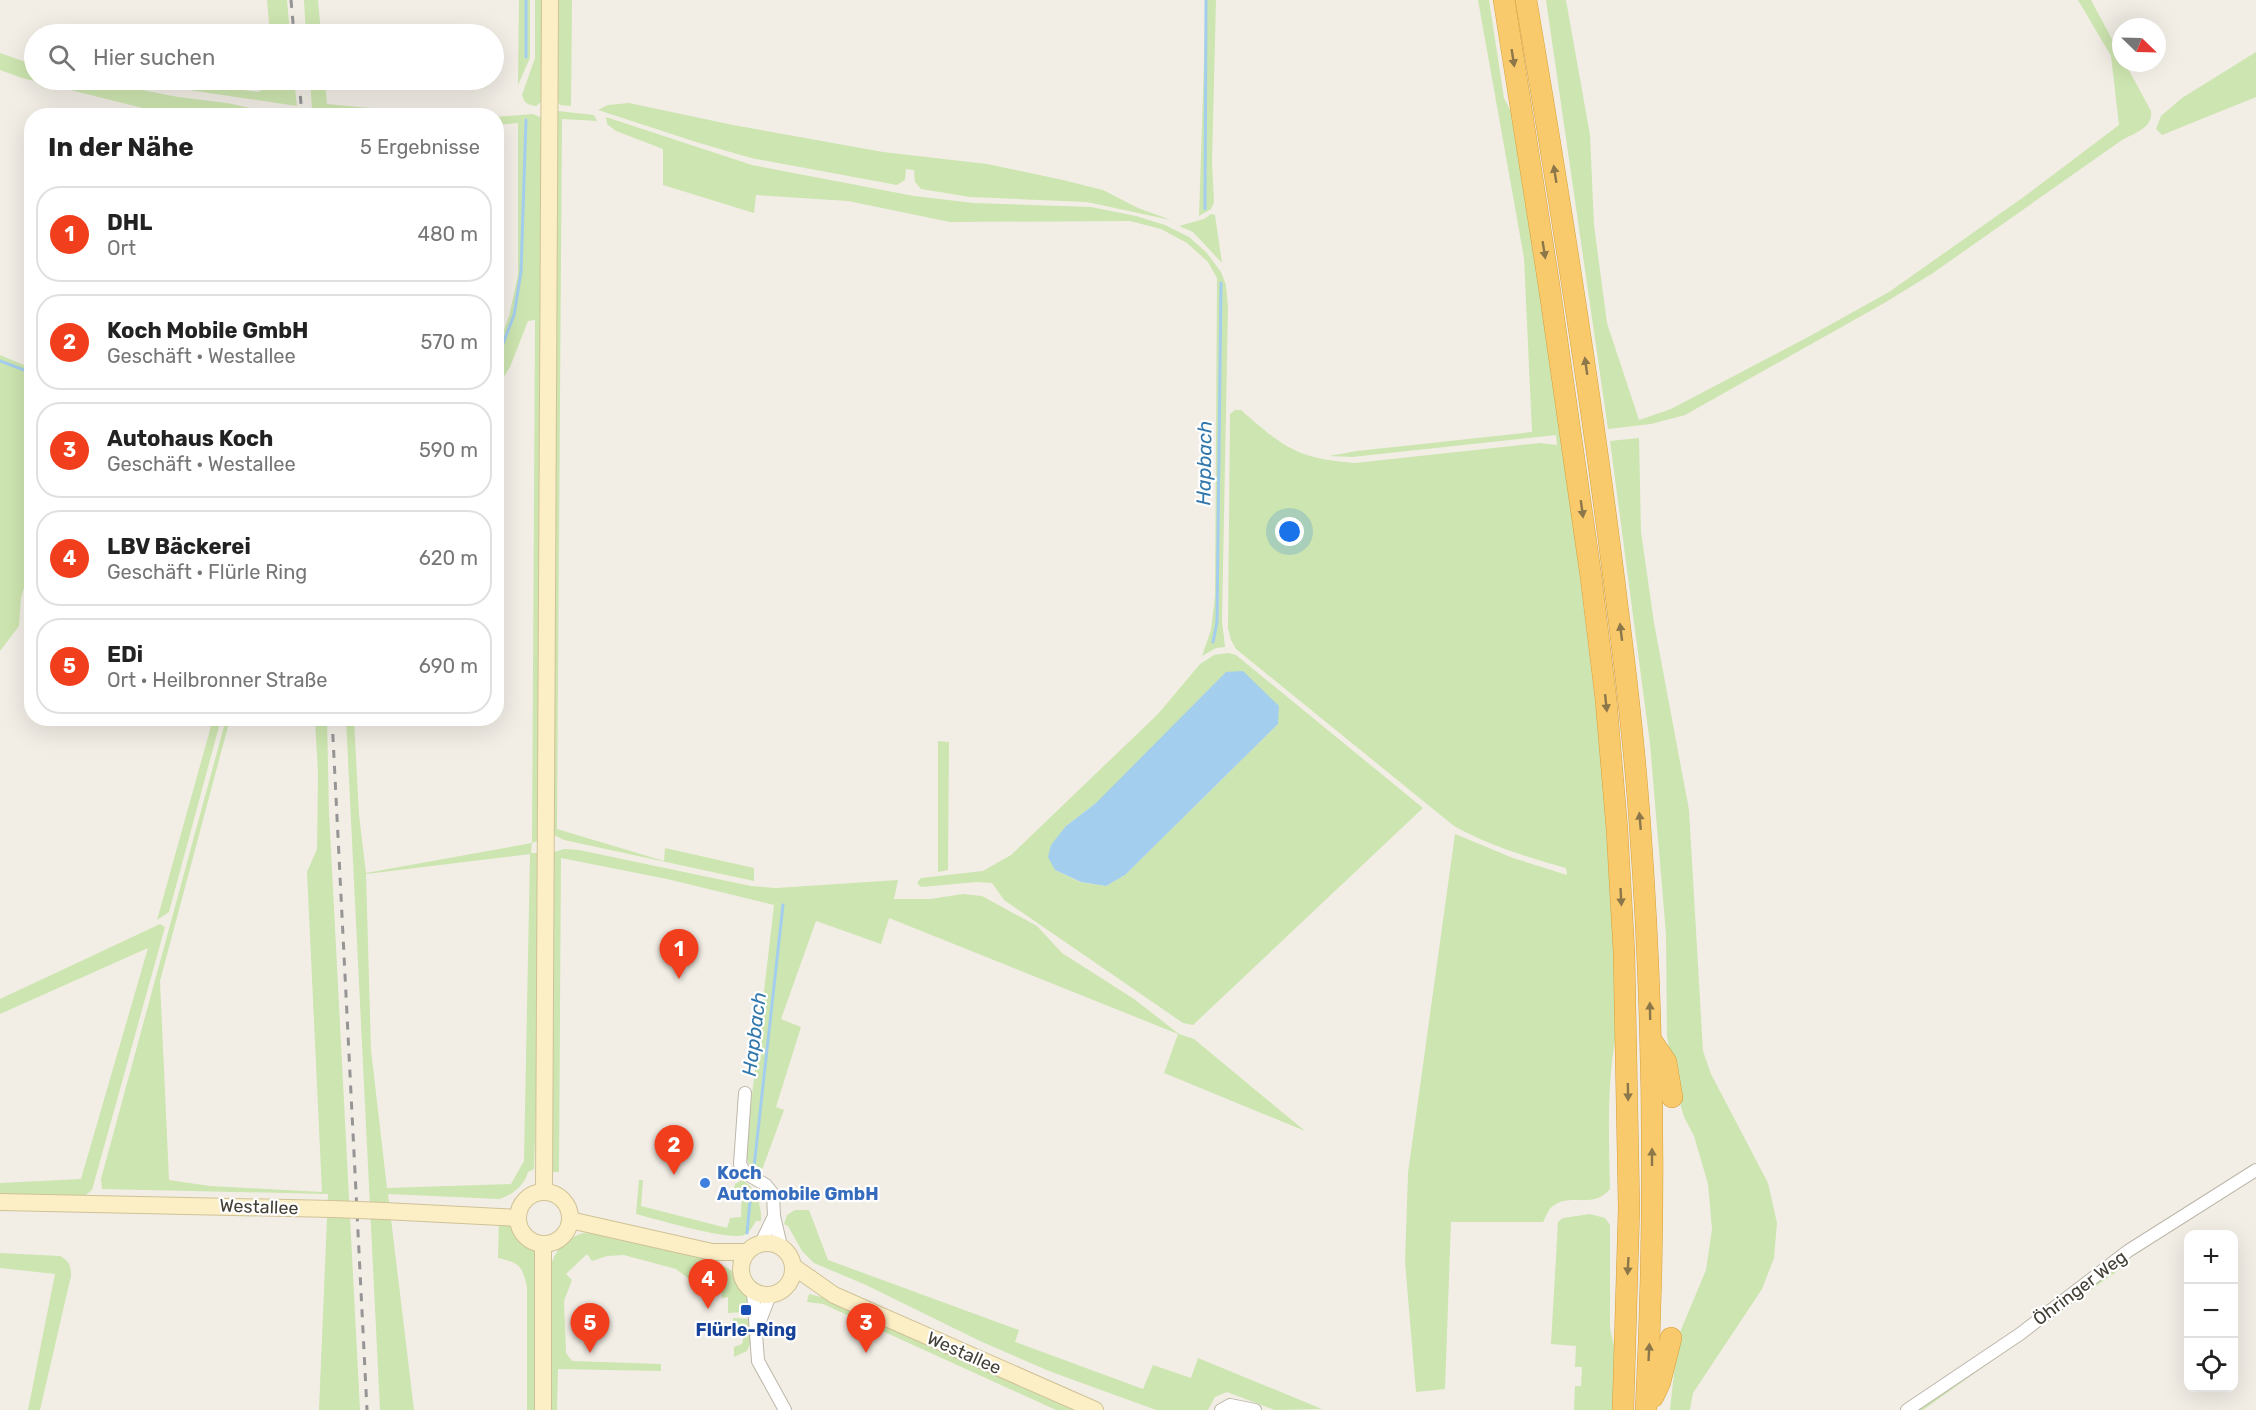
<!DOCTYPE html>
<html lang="de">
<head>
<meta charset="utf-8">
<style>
	:root { --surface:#fff; --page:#f6f6f6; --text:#222; --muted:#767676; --line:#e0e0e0; --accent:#f13f1e }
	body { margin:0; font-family:Rubik,sans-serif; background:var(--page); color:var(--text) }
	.controls { position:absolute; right:18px; bottom:18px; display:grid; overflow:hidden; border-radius:12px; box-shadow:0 6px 24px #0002 }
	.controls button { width:54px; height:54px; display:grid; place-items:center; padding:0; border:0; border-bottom:2px solid var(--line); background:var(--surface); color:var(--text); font:30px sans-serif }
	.compass { position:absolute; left:2112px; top:18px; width:54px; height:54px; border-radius:50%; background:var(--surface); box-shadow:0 6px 24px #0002; rotate:113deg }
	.you { position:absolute; left:1290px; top:532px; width:21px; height:21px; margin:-15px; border:4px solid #fff; border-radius:50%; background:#1a73e8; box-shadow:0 0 0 9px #1a73e833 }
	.badge { display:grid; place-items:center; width:39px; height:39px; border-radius:50%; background:var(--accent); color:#fff; font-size:20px; font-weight:700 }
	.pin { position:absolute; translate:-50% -50px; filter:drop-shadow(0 2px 3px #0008) }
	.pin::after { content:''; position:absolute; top:32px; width:21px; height:18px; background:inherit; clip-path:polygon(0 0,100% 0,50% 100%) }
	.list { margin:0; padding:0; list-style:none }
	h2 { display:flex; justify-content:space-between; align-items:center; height:78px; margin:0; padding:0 24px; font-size:26px }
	h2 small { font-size:20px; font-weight:400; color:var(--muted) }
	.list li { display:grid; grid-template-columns:39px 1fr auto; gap:18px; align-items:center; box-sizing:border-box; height:96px; margin:0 12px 12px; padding:0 12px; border:2px solid var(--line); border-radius:24px }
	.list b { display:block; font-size:22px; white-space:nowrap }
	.list p { margin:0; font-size:20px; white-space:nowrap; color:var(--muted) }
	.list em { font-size:20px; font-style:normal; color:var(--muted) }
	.icon { flex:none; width:33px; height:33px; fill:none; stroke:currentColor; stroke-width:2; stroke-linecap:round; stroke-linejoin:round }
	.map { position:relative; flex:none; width:2256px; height:1410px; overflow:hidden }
	.search { position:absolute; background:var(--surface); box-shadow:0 6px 24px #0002; left:24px; top:24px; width:480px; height:66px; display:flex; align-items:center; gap:15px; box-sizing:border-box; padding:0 21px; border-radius:33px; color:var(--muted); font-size:22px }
	.panel { position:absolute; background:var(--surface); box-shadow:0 6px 24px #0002; left:24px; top:108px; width:480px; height:618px; border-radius:24px }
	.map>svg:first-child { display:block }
</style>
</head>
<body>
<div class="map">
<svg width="2256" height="1410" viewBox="0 0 2256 1410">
	<rect width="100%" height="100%" fill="#f2eee6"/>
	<g fill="#cde5b0" fill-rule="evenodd">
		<polygon points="267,0 287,0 290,34 270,34"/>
		<polygon points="304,0 318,0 321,34 306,34"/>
		<polygon points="519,0 530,0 530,58 518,85"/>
		<path d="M535 0H545L544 94 541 102 536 106C528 105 524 103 522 95L535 58Z"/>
		<polygon points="555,0 572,0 571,106 560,105 554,95"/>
		<polygon points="1206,0 1216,0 1212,162 1214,202 1211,209 1199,216"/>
		<path d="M1478 0H1489L1504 98 1515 120 1564 445 1602 758 1618 1027C1606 1079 1609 1136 1610 1189 1592 1210 1572 1192 1553 1206 1548 1209 1546 1217 1543 1222H1451L1445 1389 1416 1392 1405 1262 1408 1173 1455 834 1513 858 1567 875 1566 868C1527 857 1490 846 1454 826L1236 649 1231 640 1228 628 1230 414 1235 410H1241C1283 447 1297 459 1355 463L1540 443 1557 445 1556 435 1352 457 1329 456 1357 451 1532 432 1524 258Z"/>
		<path d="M1546 0H1566L1590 135 1594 225 1607 323 1639 420 1671 409 1810 336 1889 292 2025 196 2119 125 2111 56 2078 0H2091L2121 56V63H2125L2151 111C2153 128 2135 133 2122 140L1933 273 1886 302 1685 415 1651 424 1608 429Z"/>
		<polygon points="2256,52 2256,97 2167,133 2162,135 2156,129 2161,116 2182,98"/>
		<polygon points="0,53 34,65 34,80 91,80 178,97 227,103 283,115 171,115 22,78 0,70"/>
		<polygon points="122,80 166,80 258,92 268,87 273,80 294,80 297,106"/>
		<polygon points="310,80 325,80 327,104 446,115 352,115 312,109"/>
		<polygon points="629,103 733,125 883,152 987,164 1063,180 1103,190 1138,208 1171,220 1087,202 970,197 921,189 915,182 914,170 906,169 905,180 897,185 751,158 696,142 598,110 608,105"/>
		<polygon points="558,111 594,115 597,121 562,119 557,829 664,861 665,848 754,868 754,881 564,840 554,835 550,823 554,117"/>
		<path d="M533 114 542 118 540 840 532 843 531 853H540L539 1021 534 1169 528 1172C525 1185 511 1196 499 1199L388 1194 414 1410H380L346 719H354L359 815 366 873 532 843 535 320 528 321 510 367 497 388V349L509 316 518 275V123L497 125 496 117ZM530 854 524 1161 511 1184 387 1188 371 1050 366 874Z"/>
		<polygon points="606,117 752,165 914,196 974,203 1091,207 1136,216 1165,225 1189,237 1206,252 1221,272 1226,285 1228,307 1222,621 1225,647 1216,648 1202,656 1211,630 1215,596 1217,278 1208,262 1187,243 1161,229 1130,221 950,222 848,201 756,195 754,213 663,185 663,149 616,131 607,124"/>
		<polygon points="1211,214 1215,215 1222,263 1193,232 1179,226 1204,219"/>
		<polygon points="0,355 31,368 31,562 21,598 19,626 0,651"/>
		<polygon points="1639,438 1641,532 1654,623 1689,810 1703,1051 1711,1074 1768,1183 1777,1223 1774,1258 1762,1289 1693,1393 1690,1410 1670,1410 1678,1337 1706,1270 1712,1229 1708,1184 1694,1136 1684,1117 1677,1093 1667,1036 1666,934 1650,744 1610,441"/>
		<path d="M1228 653 1236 655 1423 808 1193 1025 1183 1023 1004 900 992 883 977 882 921 887 917 883 921 878 983 871 1011 855 1158 714 1200 664 1214 655ZM1278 724 1125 875 1106 886 1080 882 1055 870 1066 826 1096 803Z"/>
		<polygon points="213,719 221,719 169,912 157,920"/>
		<polygon points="226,719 230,719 160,981 169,1180 210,1186 322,1192 307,872 317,849 318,774 315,719 327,719 329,812 360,1410 319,1410 328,1194 102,1189 101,1179"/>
		<polygon points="938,741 949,742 948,870 938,872"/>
		<polygon points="564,849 579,850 751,886 776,888 898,880 894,899 930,899 963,894 982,896 1037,926 1062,953 1134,999 1179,1034 1194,1039 1305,1131 1164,1073 1178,1034 889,918 881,944 816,921 781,1019 801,1027 776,1107 784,1110 762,1170 750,1166 745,1156 774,905 667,879 561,858 559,1172 551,1172 550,863 554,852"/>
		<polygon points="160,924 165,927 92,1190 83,1197 0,1195 0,1183 81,1179 148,948 0,1014 0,999"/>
		<path d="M639 1180H643L641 1206 727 1228 730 1218 741 1217 742 1194H733L735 1184 742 1180C756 1187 762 1206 761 1221H756C753 1226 749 1233 744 1235 729 1241 656 1219 636 1214Z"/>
		<polygon points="795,1210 809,1210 828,1260 1019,1330 1015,1342 1143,1389 1153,1365 1191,1378 1198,1358 1322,1409 1275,1410 1227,1392 1215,1397 1208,1410 1156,1410 1049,1371 980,1341 866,1285 814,1263 802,1251 788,1226 784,1224 787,1215"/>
		<polygon points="1590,1214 1605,1218 1610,1225 1610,1328 1617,1359 1614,1410 1574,1410 1575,1386 1581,1386 1582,1367 1575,1367 1576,1346 1551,1344 1558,1222 1563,1218"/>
		<path d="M499 1217 518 1218C521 1234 528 1240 543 1244V1410H527V1287C522 1266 520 1263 498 1258Z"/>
		<path d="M583 1233 600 1234C627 1240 718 1255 734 1273 737 1276 737 1281 739 1285 743 1293 748 1297 750 1305L744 1306V1312L728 1313V1297L722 1298 721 1280 689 1279 676 1269 624 1255 607 1256 592 1261 587 1254 566 1274 572 1280 564 1301 566 1353 572 1361 661 1364V1371L558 1369 557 1410H548L552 1262C558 1246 568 1238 583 1233Z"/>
		<path d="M0 1253 60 1256C69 1261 71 1265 71 1276L40 1410H28L55 1274 0 1268Z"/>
		<polygon points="2126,1256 2130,1262 1923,1410 1907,1410"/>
		<polygon points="809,1294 837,1301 1078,1410 1056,1410 823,1304 807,1302"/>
		<polygon points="733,1318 750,1319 750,1344 747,1351 734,1357 734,1347 742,1344 744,1336 739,1327 733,1326"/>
	</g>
	<polygon fill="#a4ceed" points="1243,671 1279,706 1278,724 1125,875 1106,886 1081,882 1055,870 1048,857 1051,845 1066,826 1096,803 1226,672"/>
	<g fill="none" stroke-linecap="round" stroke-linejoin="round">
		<g stroke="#a4ceed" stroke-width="3">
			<polyline points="526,57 526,0"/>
			<polyline points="1205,209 1206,0"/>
			<polyline points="0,361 32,373"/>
			<polyline points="496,362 514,315 521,272 526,120"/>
			<polyline points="1213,642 1217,622 1221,283"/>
			<polyline points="754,1167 783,905"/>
			<polyline points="747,1233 751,1191"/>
		</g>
		<defs>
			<g id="minor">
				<polyline points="745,1093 740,1164 745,1173 766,1185 773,1194 774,1216 781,1246"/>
				<polyline points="761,1243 774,1216"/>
				<polyline points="753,1291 758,1361 785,1410"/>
				<polyline points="758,1326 770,1295"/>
				<polyline points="1221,1410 1230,1405 1255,1410"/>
				<polyline points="1907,1410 2020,1334 2128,1251 2256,1170"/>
			</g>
			<g id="secondary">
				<polyline points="544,1191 550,0"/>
				<circle cx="544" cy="1218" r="26"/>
				<polyline points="0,1202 333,1209"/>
				<polyline points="384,1211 518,1218"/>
				<polyline points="570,1220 712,1252 746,1252"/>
				<circle cx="767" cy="1269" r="26"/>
				<polyline points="794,1267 834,1295 1095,1410"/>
				<polyline points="543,1410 543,1244"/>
			</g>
			<g id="motorway">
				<polyline points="1504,0 1549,285 1591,577 1606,700 1617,829 1624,952 1629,1208 1623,1410"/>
				<path d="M1526 0C1558 188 1588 375 1612 564 1623 651 1634 738 1640 826 1654 1020 1656 1216 1646 1410"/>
				<polyline points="1651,1040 1666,1062 1672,1097"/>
				<polyline points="1653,1397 1660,1382 1671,1338"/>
			</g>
		</defs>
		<use href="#minor" stroke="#bdb6a9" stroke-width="14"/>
		<use href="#secondary" stroke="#d0c297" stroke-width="18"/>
		<use href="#motorway" stroke="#d79f3b" stroke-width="22"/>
		<use href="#minor" stroke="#fff" stroke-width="12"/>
		<use href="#secondary" stroke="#fcefc6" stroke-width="16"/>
		<use href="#motorway" stroke="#f8ca6b" stroke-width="21"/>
		<g stroke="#959595" stroke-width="3" stroke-dasharray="8 8" stroke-linecap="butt">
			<polyline points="291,0 294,34"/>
			<polyline points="299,80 302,116"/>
			<polyline points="332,718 367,1410"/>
		</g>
		<defs>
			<polyline id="secondary-bridge" points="333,1209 384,1211"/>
		</defs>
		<use href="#secondary-bridge" stroke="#d0c297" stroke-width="18" stroke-linecap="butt"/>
		<use href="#secondary-bridge" stroke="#fcefc6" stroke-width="16"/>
	</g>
	<defs><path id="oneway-solid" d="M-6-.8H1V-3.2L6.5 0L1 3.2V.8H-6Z" transform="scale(1.5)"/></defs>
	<g fill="#8c774b">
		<use href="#oneway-solid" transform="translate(1513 58) rotate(81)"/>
		<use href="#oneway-solid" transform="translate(1555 174) rotate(-99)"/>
		<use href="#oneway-solid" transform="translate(1544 250) rotate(81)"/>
		<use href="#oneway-solid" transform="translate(1586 366) rotate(-98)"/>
		<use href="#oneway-solid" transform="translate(1582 509) rotate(82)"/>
		<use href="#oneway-solid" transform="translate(1621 632) rotate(-97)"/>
		<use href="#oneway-solid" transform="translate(1606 703) rotate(84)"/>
		<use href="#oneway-solid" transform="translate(1640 821) rotate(-95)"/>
		<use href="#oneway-solid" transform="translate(1621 897) rotate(87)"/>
		<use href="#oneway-solid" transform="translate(1650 1011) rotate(-91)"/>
		<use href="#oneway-solid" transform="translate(1628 1092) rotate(89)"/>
		<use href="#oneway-solid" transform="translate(1652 1157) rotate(-90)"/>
		<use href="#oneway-solid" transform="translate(1628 1266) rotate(93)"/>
		<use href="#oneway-solid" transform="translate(1649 1352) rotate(-87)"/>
	</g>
	<circle fill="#3f7fe0" stroke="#fff" stroke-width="2" cx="705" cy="1183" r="6"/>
	<rect fill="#1a4fb4" stroke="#fff" stroke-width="2" x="740" y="1304" width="12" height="12" rx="3"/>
	<g text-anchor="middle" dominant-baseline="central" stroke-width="4.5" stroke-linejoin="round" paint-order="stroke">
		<g font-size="18" font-weight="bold" fill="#366cbe" stroke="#fff" text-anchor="start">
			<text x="717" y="1173">Koch<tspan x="717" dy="21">Automobile GmbH</tspan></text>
		</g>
		<g font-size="18" fill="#443f35" stroke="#fff">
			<text transform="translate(259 1207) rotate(2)">Westallee</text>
			<text transform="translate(2080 1288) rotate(-37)">Öhringer Weg</text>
			<text transform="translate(964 1353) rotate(24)">Westallee</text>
		</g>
		<g font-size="18" font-weight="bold" fill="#164399" stroke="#fff">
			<text x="746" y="1330">Flürle-Ring</text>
		</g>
		<g font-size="20" font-style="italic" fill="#3378ac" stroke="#fff">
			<text transform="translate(1204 463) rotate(-89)">Hapbach</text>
			<text transform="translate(754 1034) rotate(-83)">Hapbach</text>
		</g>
	</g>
</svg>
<div class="controls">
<button>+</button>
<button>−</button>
<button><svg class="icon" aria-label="locate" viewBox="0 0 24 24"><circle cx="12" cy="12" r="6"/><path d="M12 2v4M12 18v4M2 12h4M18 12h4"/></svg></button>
</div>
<svg class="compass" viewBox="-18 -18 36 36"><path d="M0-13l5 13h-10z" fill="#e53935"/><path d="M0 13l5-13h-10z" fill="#767676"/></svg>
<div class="you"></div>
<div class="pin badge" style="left:679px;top:979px">1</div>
<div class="pin badge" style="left:674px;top:1175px">2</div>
<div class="pin badge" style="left:866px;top:1353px">3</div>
<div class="pin badge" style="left:708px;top:1309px">4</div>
<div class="pin badge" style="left:590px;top:1353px">5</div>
<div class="search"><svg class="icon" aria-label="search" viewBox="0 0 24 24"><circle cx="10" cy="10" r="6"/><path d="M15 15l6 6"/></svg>Hier suchen</div>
<section class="panel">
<h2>In der Nähe<small>5 Ergebnisse</small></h2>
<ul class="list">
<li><span class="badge">1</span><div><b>DHL</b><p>Ort</p></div><em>480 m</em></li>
<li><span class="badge">2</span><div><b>Koch Mobile GmbH</b><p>Geschäft · Westallee</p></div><em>570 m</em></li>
<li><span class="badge">3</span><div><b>Autohaus Koch</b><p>Geschäft · Westallee</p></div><em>590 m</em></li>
<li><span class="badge">4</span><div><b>LBV Bäckerei</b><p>Geschäft · Flürle Ring</p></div><em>620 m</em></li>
<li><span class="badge">5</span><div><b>EDi</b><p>Ort · Heilbronner Straße</p></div><em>690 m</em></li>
</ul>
</section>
</div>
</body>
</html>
